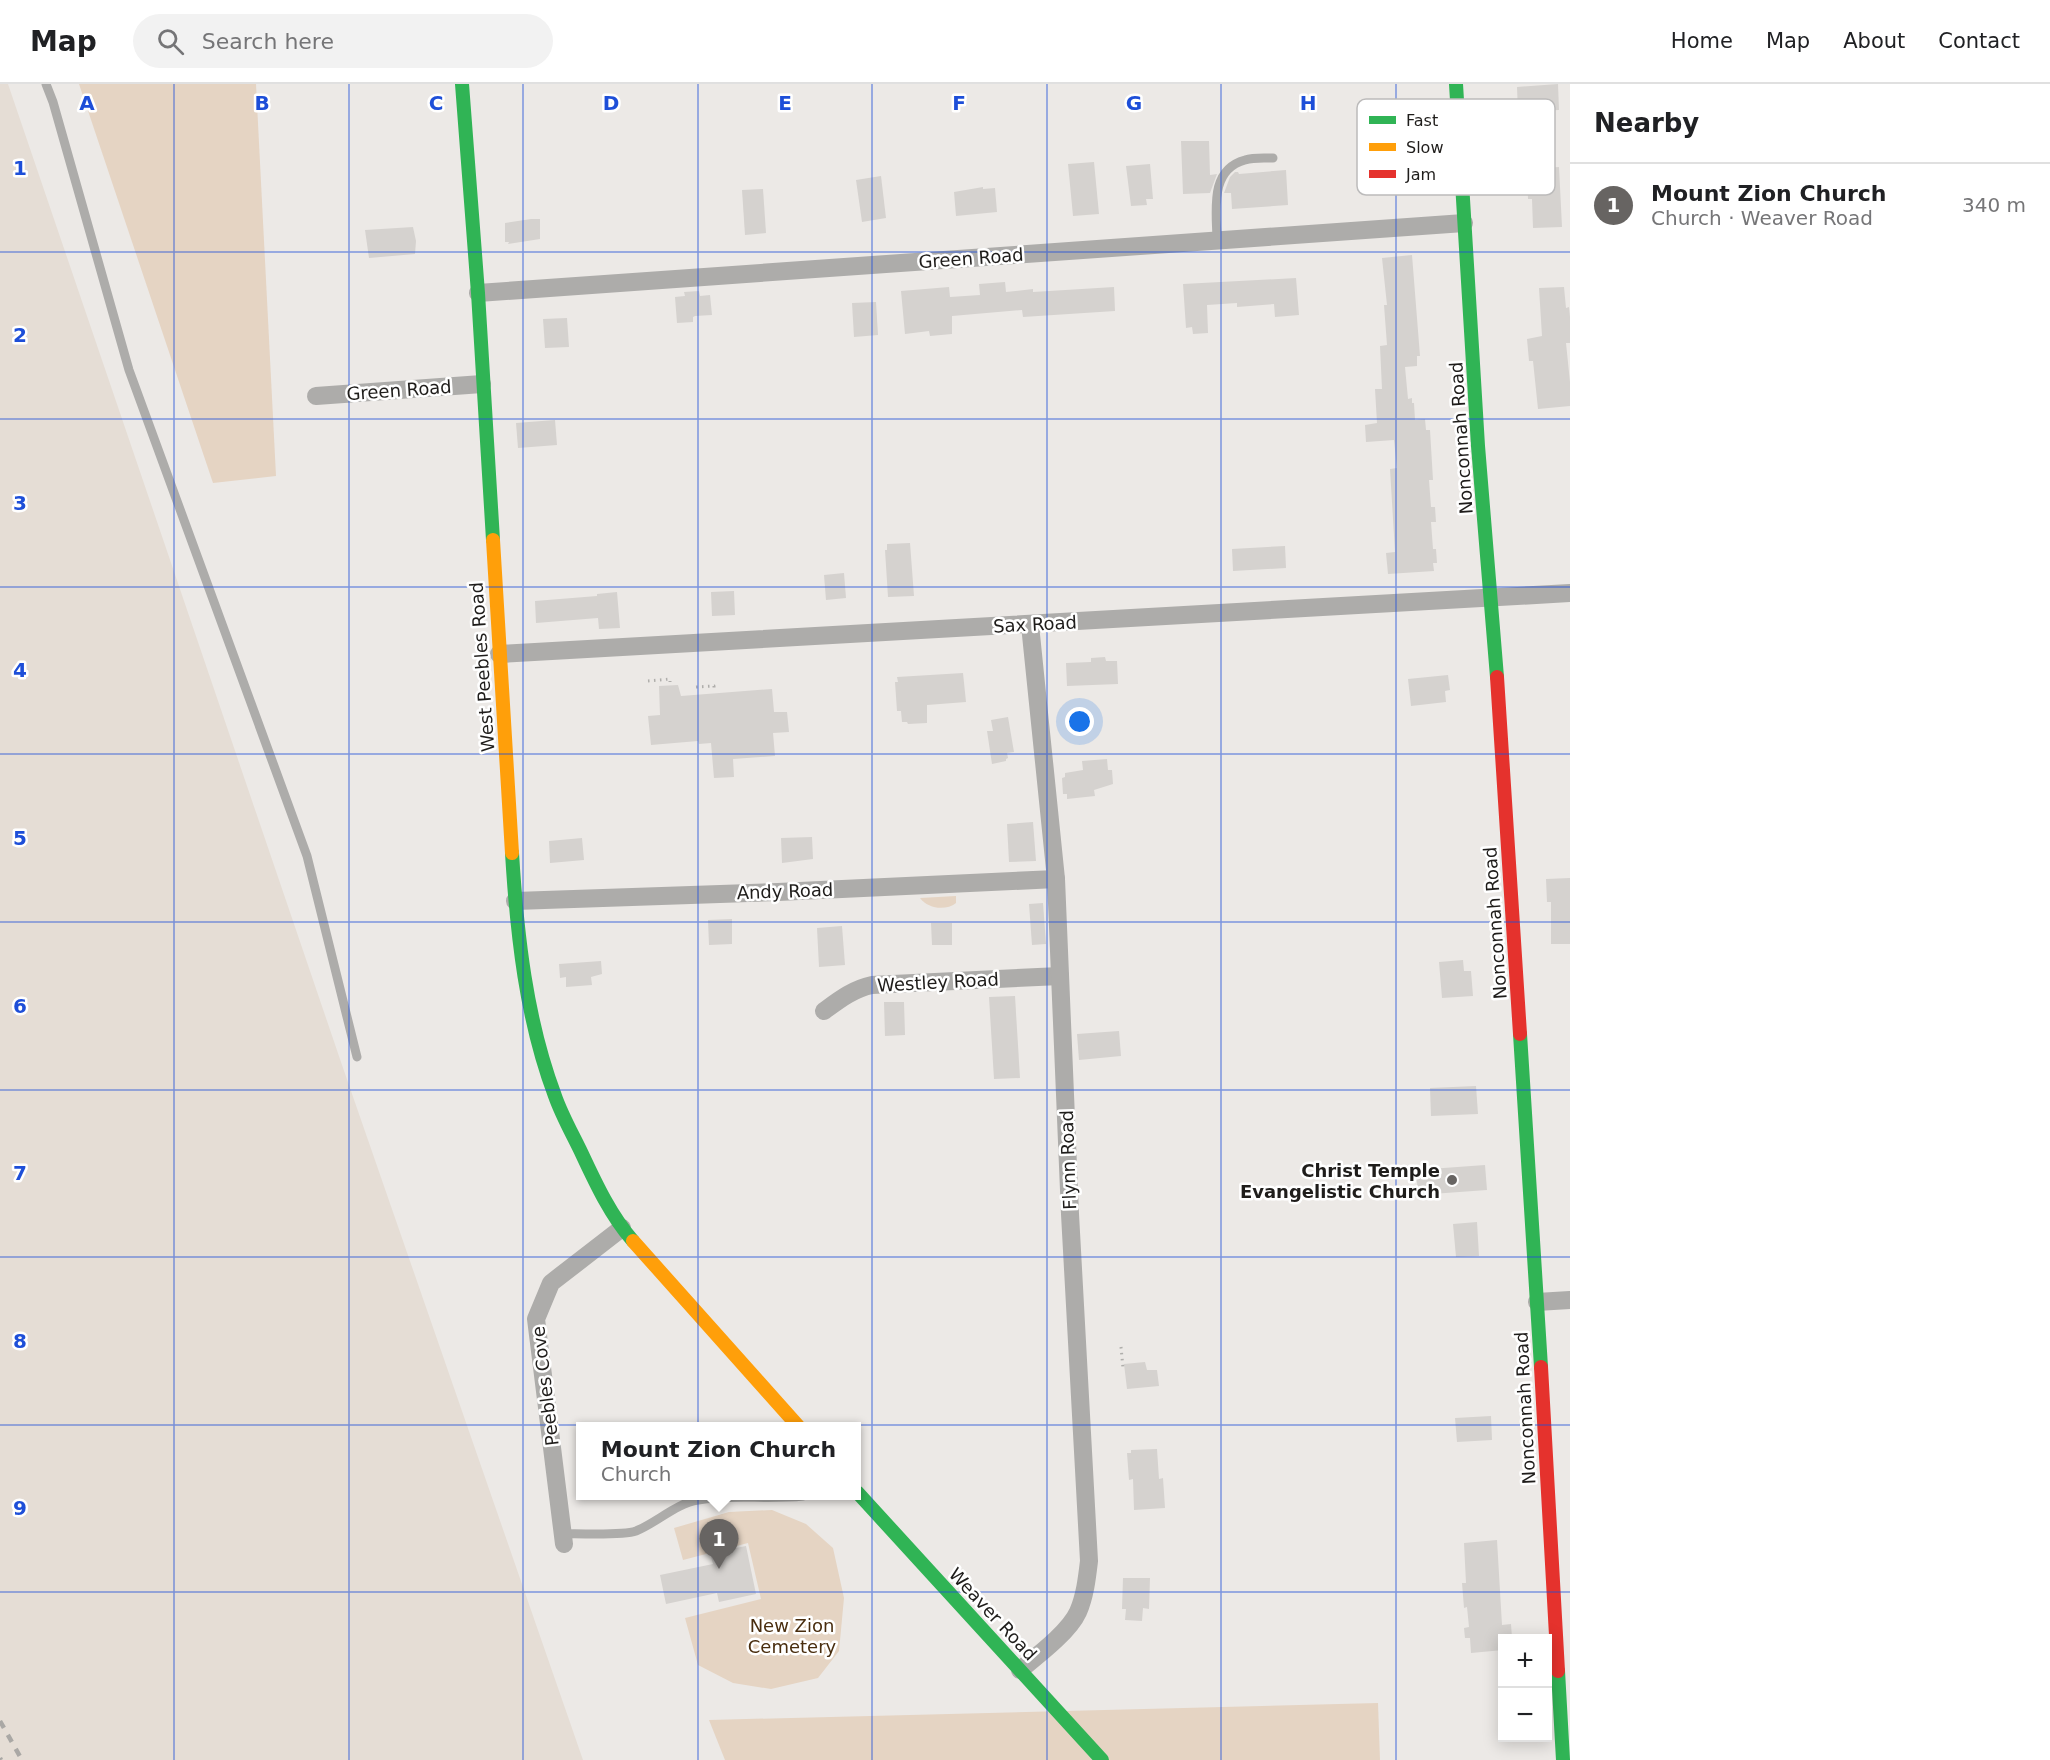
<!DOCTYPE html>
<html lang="en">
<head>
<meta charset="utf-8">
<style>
	:root { --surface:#fff; --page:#f2f2f2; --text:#202124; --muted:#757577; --line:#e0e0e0; --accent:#676462 }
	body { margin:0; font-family:"DejaVu Sans",sans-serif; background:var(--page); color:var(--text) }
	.controls { position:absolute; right:18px; bottom:18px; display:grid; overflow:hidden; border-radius:0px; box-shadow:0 3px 15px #0003 }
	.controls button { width:54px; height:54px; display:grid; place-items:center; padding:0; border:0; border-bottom:2px solid var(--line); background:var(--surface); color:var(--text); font:30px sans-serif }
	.you { position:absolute; left:1080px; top:638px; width:21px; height:21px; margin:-15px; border:4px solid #fff; border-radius:50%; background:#1a73e8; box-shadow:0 0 0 9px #1a73e833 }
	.badge { display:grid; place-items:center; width:39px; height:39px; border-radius:50%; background:var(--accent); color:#fff; font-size:20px; font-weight:700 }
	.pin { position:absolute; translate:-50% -50px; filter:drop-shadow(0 2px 3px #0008) }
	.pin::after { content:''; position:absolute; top:32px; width:21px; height:18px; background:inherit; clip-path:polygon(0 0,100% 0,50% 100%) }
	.popup { position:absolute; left:576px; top:1338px; width:285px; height:78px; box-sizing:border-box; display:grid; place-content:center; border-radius:0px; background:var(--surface); filter:drop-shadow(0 2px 4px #0005); font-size:20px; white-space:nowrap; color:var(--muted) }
	.popup b { font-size:22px; color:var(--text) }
	.popup::after { content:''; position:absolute; left:50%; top:100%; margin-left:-12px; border:12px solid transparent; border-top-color:var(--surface) }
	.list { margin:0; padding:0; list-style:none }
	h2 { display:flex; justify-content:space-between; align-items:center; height:78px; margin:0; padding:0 24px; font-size:26px }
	h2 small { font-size:20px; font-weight:400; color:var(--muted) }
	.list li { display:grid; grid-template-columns:39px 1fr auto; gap:18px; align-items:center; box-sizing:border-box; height:84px; padding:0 24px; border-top:2px solid var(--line) }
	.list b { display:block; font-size:22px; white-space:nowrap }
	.list p { margin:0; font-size:20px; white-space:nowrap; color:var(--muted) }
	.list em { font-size:20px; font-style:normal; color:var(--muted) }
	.icon { flex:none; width:33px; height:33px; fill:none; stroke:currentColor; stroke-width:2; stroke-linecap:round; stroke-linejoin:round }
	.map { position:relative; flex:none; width:1570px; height:1676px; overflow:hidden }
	header { display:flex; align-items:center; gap:36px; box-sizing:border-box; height:84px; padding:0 30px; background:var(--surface); border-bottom:2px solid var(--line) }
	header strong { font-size:28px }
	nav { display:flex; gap:33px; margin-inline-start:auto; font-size:21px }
	.search { width:420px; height:54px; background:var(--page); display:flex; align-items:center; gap:15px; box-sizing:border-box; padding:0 21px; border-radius:33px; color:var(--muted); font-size:22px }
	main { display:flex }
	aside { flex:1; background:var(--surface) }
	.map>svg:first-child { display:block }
</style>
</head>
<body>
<header>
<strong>Map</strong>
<div class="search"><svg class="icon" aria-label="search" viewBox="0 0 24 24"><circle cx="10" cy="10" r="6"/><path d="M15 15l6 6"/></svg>Search here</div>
<nav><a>Home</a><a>Map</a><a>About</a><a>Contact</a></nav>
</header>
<main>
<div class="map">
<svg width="1570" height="1676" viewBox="0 0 1570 1676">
	<rect width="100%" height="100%" fill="#ece9e6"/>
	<polygon fill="#e5ddd5" points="0,0 8,0 342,981 583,1676 0,1676"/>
	<g fill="#e5d4c3">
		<polygon points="79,0 256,0 276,392 213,399"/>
		<path d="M956 812V819C946 827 928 825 920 814Z"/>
		<polygon points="772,1426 806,1440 833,1464 844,1514 839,1567 818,1594 771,1605 733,1599 698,1581 685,1534 761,1515 748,1459 683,1476 674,1444 729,1428"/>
		<polygon points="1378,1619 1380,1676 725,1676 709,1636"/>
	</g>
	<g fill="#d5d2cf">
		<polygon points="1558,0 1559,26 1518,28 1517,3"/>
		<polygon points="1181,57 1209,57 1210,91 1217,90 1210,109 1183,110"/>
		<polygon points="1094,78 1099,130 1073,132 1068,80"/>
		<polygon points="1150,80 1153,115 1146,115 1147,121 1131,122 1126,82"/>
		<polygon points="1559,83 1562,143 1533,144 1532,115 1528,115 1527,85"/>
		<polygon points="1286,86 1288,121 1232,125 1231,109 1224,109 1230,93 1235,88 1238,88 1239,90"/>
		<polygon points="881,92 886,134 862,138 856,96"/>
		<polygon points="983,103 983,105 995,104 997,128 956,132 954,108"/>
		<polygon points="763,105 766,149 745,151 742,106"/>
		<polygon points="531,135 540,135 540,155 508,160 509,158 505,158 505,139"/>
		<polygon points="413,143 416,157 415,170 369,174 365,146"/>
		<polygon points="1412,171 1420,272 1417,272 1417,282 1405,283 1408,315 1412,314 1412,319 1414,319 1415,336 1425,335 1426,346 1430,346 1433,396 1429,396 1431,423 1435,423 1436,438 1431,438 1433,465 1436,465 1437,479 1433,479 1434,487 1388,490 1386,469 1395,468 1390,385 1397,384 1394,356 1366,358 1365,341 1377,339 1375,305 1382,305 1380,262 1387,261 1384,221 1387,221 1382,174"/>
		<polygon points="1296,194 1299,231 1275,233 1274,220 1237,223 1237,219 1207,221 1208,249 1193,250 1192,243 1186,244 1183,200"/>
		<polygon points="1005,198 1006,208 1033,205 1033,208 1114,203 1115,227 1023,233 1022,226 952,232 952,250 930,252 929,247 905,250 901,207 949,203 950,213 980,211 979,200"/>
		<polygon points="1564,203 1566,224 1569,223 1570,233 1570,259 1566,259 1570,298 1570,322 1538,325 1533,277 1529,277 1527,255 1542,252 1539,204"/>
		<polygon points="699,207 700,212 710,211 712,231 695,232 693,233 693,238 677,239 675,213 685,212 684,208"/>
		<polygon points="876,218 878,251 854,253 852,219"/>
		<polygon points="567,234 569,263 545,264 543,235"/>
		<polygon points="555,336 557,361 518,364 516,339"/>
		<polygon points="910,459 914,512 888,513 885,466 887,466 887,460"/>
		<polygon points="1285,462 1286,484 1233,487 1232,465"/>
		<polygon points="844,489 846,514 826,516 824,491"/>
		<polygon points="734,507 735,531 712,532 711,508"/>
		<polygon points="617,508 620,544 599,545 598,534 536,539 535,517 597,512 597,510"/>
		<polygon points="1105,573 1106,577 1117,577 1118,600 1067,602 1066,579 1091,578 1091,574"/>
		<polygon points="963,589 966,618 927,621 927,639 908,640 907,638 902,638 901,627 897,627 895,598 898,598 897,593"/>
		<polygon points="1448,591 1450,606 1445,607 1446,618 1411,622 1408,595"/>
		<polygon points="678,601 681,612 772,605 774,628 787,628 789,648 773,649 775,672 733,675 734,693 714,694 711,659 699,660 698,657 651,661 648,632 660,631 659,602"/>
		<polygon points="1008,633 1014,668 1007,669 1008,674 1006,675 1006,677 992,680 987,647 993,647 991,636"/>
		<polygon points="1107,675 1108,686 1112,686 1113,700 1094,706 1095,712 1067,715 1067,710 1063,710 1062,694 1065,693 1065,689 1083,686 1082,677"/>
		<polygon points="1033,738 1036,777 1009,778 1007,740"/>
		<polygon points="812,753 813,775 782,779 781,754"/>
		<polygon points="582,754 584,776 550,779 549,757"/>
		<polygon points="1570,794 1570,860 1551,860 1551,818 1547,818 1546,795"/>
		<polygon points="1043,819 1046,860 1032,861 1029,820"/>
		<polygon points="732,835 732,860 709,861 708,836"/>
		<polygon points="931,839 952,839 952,861 932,861"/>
		<polygon points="842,842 845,881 819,883 817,844"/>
		<polygon points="1463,876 1464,887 1471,887 1473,912 1442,914 1439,878"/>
		<polygon points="601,877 602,890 591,893 592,901 566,903 566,893 560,894 559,880"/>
		<polygon points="1015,912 1020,994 994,995 989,913"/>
		<polygon points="884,918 904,918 905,951 885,952"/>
		<polygon points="1119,947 1121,972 1079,976 1077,950"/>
		<polygon points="1476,1002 1478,1030 1431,1032 1430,1004"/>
		<polygon points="1485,1081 1487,1106 1418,1111 1416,1086"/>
		<polygon points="1477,1138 1479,1172 1456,1173 1453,1140"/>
		<polygon points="1145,1278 1147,1286 1157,1286 1159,1302 1127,1305 1124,1280"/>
		<polygon points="1491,1332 1492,1356 1457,1358 1455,1334"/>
		<polygon points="1157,1365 1159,1395 1163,1394 1165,1424 1134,1426 1133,1395 1129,1396 1127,1369 1131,1369 1131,1366"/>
		<polygon points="1497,1456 1502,1541 1511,1540 1512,1554 1503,1554 1503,1566 1471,1569 1470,1554 1465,1554 1464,1544 1469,1543 1467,1523 1464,1524 1462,1499 1466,1499 1464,1459"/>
		<polygon points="746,1462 756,1510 719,1518 717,1509 666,1520 660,1491 713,1480 710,1469"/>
		<polygon points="1123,1494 1150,1494 1149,1525 1143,1524 1142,1537 1125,1536 1126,1525 1122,1525"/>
	</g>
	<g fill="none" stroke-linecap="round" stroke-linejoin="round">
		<g stroke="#afaeab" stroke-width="3" stroke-dasharray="1.5 4.5" stroke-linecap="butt">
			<polyline points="648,597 670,595 670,598"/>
			<polyline points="696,603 714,602 714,604"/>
			<polyline points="1121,1263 1123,1284"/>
		</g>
		<g stroke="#adacaa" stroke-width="9">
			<polyline points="46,0 53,18 129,286 307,772 357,973"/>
			<path d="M1217 158C1217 129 1208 86 1245 76 1254 73 1264 74 1273 74"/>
			<path d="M563 1450C580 1449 622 1452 636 1447 656 1439 677 1419 698 1416 732 1410 768 1416 803 1412"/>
		</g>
		<g stroke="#adacaa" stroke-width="18">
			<polyline points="478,209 1464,139"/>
			<polyline points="316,312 482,300"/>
			<polyline points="499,570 1570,509"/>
			<polyline points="515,817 778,808 1056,795"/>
			<path d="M824 927C839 916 853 905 872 901L1060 892"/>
			<polyline points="1537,1218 1570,1216"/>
			<polyline points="564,1460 536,1235 551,1199 622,1144"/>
			<path d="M1020 1586C1037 1572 1069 1548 1078 1528 1085 1512 1087 1494 1089 1477L1070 1130 1056 795 1030 541"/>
		</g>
		<g stroke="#30b455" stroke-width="14">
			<polyline points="462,0 478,209 493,456"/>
			<polyline points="1456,0 1478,362 1497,593"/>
			<path d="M512 769C517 851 526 935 555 1012 562 1032 573 1051 582 1070 596 1100 611 1132 633 1157"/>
			<polyline points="1520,950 1541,1283"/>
			<polyline points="857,1408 1102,1676"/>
			<polyline points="1558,1587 1563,1676"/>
		</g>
		<g stroke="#ff9f0a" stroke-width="14">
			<polyline points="493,456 512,769"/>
			<polyline points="633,1157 798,1342"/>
		</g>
		<g stroke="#e5322d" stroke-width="14">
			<polyline points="1497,593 1520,950"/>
			<polyline points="1541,1283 1558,1587"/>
		</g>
		<g stroke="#aaa8a5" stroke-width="4.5" stroke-dasharray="8 8" stroke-linecap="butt">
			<polyline points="0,1637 22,1676"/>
			<polyline points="0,1674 1,1676"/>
		</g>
	</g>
	<path fill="none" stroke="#1d4ed8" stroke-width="1.5" stroke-opacity="0.55" d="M174 0V1676M349 0V1676M523 0V1676M698 0V1676M872 0V1676M1047 0V1676M1221 0V1676M1396 0V1676M0 168H1570M0 335H1570M0 503H1570M0 670H1570M0 838H1570M0 1006H1570M0 1173H1570M0 1341H1570M0 1508H1570"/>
	<circle fill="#676462" stroke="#fff" stroke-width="2" cx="1452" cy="1096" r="6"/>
	<g text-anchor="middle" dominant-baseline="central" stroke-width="5" stroke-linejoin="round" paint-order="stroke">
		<g font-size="18" fill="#1f1d1b" stroke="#fff">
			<text transform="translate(971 174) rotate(-4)">Green Road</text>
			<text transform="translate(399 306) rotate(-4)">Green Road</text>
			<text transform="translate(1461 354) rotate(-94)">Nonconnah Road</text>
			<text transform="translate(1035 540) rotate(-3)">Sax Road</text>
			<text transform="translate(482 583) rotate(-94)">West Peebles Road</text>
			<text transform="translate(785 807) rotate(-2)">Andy Road</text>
			<text transform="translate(1495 839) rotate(-94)">Nonconnah Road</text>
			<text transform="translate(938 898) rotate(-3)">Westley Road</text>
			<text transform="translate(1068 1076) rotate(-92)">Flynn Road</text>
			<text transform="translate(545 1302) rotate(-97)">Peebles Cove</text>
			<text transform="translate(1525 1324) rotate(-93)">Nonconnah Road</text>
			<text transform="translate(993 1530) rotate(47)">Weaver Road</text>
		</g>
		<g font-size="18" font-weight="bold" fill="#1f1d1b" stroke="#fff" text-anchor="end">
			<text x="1440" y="1086">Christ Temple<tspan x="1440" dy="21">Evangelistic Church</tspan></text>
		</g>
		<g font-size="18" fill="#492d0e" stroke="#fff">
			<text x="792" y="1541">New Zion<tspan x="792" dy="21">Cemetery</tspan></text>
		</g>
	</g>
	<rect x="1357" y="15" width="198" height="96" rx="9" fill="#fff" stroke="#bcbbbb" stroke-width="1.5"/>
	<rect x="1369" y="32" width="27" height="8" fill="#30b455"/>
	<rect x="1369" y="59" width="27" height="8" fill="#ff9f0a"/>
	<rect x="1369" y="86" width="27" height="8" fill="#e5322d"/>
	<g font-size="16" fill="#1f1d1b">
		<text x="1406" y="42">Fast</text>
		<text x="1406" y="69">Slow</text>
		<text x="1406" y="96">Jam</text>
	</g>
	<g font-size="20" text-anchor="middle" font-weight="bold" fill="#1d4ed8" stroke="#fff" stroke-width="5" stroke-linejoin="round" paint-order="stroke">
		<text x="87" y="26">A</text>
		<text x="262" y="26">B</text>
		<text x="436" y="26">C</text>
		<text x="611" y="26">D</text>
		<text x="785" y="26">E</text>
		<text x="959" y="26">F</text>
		<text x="1134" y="26">G</text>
		<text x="1308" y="26">H</text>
		<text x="20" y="91">1</text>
		<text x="20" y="258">2</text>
		<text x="20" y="426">3</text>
		<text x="20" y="593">4</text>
		<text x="20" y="761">5</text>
		<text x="20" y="929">6</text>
		<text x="20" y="1096">7</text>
		<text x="20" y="1264">8</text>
		<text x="20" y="1431">9</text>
	</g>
</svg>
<div class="controls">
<button>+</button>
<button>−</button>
</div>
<div class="you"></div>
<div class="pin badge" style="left:719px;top:1485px">1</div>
<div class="popup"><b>Mount Zion Church</b>Church</div>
</div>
<aside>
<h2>Nearby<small></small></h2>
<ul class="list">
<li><span class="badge">1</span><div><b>Mount Zion Church</b><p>Church · Weaver Road</p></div><em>340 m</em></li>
</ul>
</aside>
</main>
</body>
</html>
